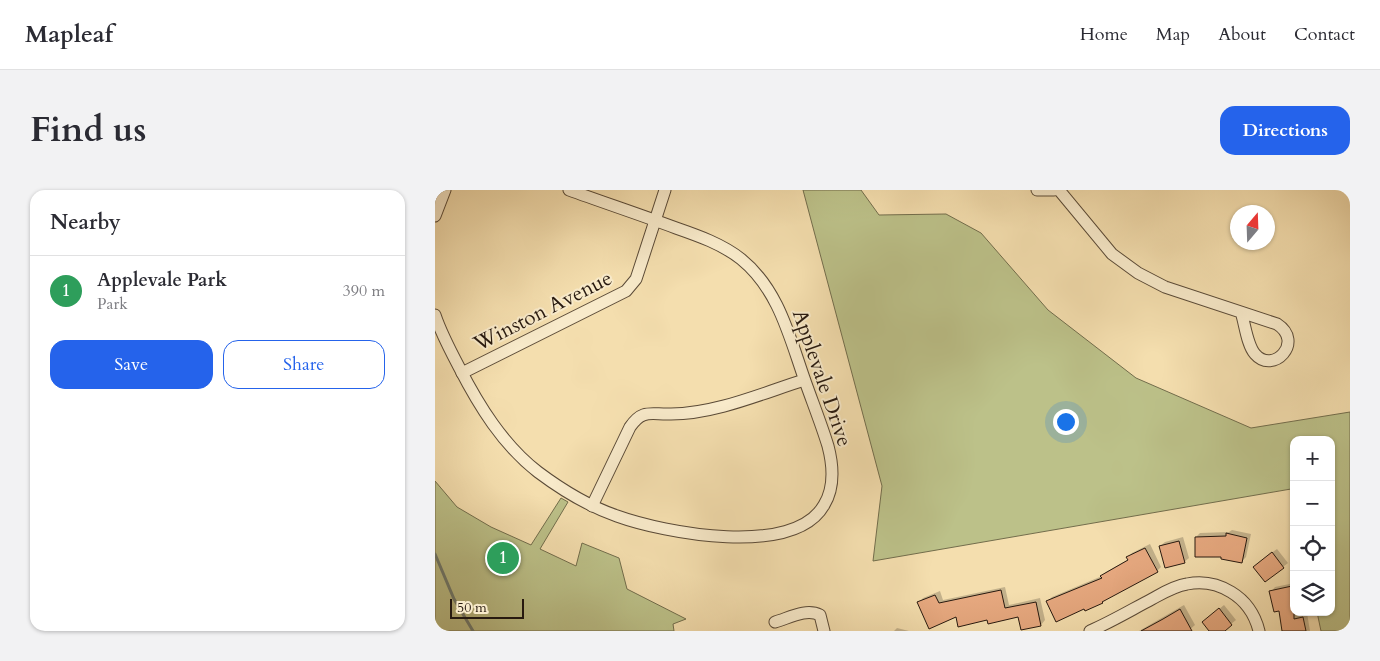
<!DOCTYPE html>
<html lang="en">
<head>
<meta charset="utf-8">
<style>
	:root { --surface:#fff; --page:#f2f2f3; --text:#2b2b33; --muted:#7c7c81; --line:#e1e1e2; --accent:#2563eb }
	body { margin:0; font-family:Cardo,serif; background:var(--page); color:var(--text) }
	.controls { position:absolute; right:15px; bottom:15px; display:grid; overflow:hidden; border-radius:10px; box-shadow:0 1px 4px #0004 }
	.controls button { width:45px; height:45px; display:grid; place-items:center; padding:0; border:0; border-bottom:1px solid var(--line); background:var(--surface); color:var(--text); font:25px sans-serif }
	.compass { position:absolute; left:795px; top:15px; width:45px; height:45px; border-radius:50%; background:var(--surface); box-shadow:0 1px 4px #0004; rotate:19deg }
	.scale { position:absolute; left:15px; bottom:12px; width:74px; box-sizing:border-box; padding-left:5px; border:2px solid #27190f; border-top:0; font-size:14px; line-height:18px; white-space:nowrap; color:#27190f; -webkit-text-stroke:4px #f8eaca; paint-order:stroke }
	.you { position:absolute; left:630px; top:231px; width:18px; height:18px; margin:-12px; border:4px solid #fff; border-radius:50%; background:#1a73e8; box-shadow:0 0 0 8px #1a73e833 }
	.badge { display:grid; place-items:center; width:32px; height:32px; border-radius:50%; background:var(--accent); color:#fff; font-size:16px; font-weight:700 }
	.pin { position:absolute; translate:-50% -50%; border:2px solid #fff; box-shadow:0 1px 5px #0006 }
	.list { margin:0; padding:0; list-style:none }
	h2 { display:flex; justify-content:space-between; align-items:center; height:65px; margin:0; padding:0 20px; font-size:21px }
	h2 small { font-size:16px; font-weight:400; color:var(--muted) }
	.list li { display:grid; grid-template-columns:32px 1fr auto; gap:15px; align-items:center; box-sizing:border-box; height:70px; padding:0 20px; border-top:1px solid var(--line) }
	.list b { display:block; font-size:19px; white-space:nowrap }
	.list p { margin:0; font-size:16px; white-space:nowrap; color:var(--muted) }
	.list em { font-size:16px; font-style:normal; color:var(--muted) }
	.actions { display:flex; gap:10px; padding:15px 20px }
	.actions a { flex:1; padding:11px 0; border:1px solid var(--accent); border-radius:15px; text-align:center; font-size:18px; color:var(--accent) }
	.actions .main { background:var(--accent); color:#fff }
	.icon { flex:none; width:28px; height:28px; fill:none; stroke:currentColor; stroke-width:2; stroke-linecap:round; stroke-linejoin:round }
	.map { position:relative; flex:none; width:915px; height:441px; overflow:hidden; border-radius:15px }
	header { display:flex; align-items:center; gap:30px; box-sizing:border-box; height:70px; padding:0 25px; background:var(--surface); border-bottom:1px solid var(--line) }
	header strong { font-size:24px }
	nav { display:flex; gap:28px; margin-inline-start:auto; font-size:18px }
	.intro { display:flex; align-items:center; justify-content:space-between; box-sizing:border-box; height:120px; padding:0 30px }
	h1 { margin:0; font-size:35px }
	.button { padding:12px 22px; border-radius:15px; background:var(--accent); color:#fff; font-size:18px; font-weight:700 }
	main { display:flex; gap:30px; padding:0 30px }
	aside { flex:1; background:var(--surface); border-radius:15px; box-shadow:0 1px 4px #0004 }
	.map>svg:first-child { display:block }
</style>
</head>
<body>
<header>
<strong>Mapleaf</strong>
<nav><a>Home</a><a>Map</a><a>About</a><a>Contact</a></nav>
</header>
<div class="intro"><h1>Find us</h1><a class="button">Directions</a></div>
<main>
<aside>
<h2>Nearby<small></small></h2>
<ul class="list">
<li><span class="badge" style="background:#2e9e5b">1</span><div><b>Applevale Park</b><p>Park</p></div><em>390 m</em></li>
</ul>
<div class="actions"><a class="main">Save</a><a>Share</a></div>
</aside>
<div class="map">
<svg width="915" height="441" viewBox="0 0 915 441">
	<rect width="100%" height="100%" fill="#f4deae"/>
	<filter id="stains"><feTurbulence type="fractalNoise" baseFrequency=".004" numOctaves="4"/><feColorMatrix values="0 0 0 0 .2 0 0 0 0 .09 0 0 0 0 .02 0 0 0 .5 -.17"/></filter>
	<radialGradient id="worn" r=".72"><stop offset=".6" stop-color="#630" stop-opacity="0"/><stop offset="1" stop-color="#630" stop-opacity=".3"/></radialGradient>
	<g fill="#bcc189" stroke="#726d4c">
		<polygon points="368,0 426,0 444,25 511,24 546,43 613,120 701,188 816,238 915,222 915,441 886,441 882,422 896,422 896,250 859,250 859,311 856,299 438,371 447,296"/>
		<polygon points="0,291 22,317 56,337 96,355 126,308 133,312 105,359 141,376 147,353 184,368 192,399 251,429 238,434 239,441 0,441"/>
	</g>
	<g fill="#0003">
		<polygon points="797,340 816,344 811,367 806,372 761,347 765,343 794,342"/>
		<polygon points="748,347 754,368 749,372 725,356 730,352"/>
		<polygon points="715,354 726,377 722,381 671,408 667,412 651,419 650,418 613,411 617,407 667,386 671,382 694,369 693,368 697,363"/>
		<polygon points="842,359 853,373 831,390 824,372"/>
		<polygon points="859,393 859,422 872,423 875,441 848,441 845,419 836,402 840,397"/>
		<polygon points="570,397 574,415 605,408 610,430 606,435 587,439 584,426 553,429 521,425 484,413 488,408 505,401 508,410"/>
		<polygon points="749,415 760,435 753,441 704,441"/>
		<polygon points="789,415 801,430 796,434 773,428"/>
		<polygon points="462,438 474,441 459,441"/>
	</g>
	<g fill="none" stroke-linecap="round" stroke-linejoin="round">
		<polyline stroke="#6d7a70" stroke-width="3" points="0,364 19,409 38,441"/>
	</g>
	<g fill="#e6a87f" stroke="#27190f">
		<polygon points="791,343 812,348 807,373 786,369 786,367 760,367 760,347 791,346"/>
		<polygon points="744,351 750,373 730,378 724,356"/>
		<polygon points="710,358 723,382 667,412 668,413 650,421 649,419 621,432 611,411 667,388 665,386 693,370 691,367"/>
		<polygon points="837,362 849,378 830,392 818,377"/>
		<polygon points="857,396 859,402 859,429 868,427 871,441 847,441 844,421 839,422 834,401"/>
		<polygon points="566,400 570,418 601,412 606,436 586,440 583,427 553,434 552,430 523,437 521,427 494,439 482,412 500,405 504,413"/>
		<polygon points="784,418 797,435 790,441 774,441 767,432"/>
		<polygon points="745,419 757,441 706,441 728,429"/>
	</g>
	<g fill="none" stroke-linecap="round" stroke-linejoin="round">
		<defs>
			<g id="street">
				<polyline points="602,0 619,0"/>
				<path d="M624 0 677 64 703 83 730 97 842 134C870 152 838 185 820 164 812 155 810 134 806 122"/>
				<polyline points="0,26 10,0"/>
				<path d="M0 125C6 143 15 160 24 177 44 216 68 255 103 282 127 300 153 316 182 326 229 343 359 368 389 315 400 297 398 275 393 256 386 233 377 211 369 188 354 145 343 99 306 69 287 54 264 46 241 38 206 25 170 13 134 0"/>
				<polyline points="27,183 191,101 201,89 203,83 230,0"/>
				<path d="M157 316 195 237C208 218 217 225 236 224 280 224 328 203 369 190"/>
				<path d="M340 432C354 428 371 418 385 425L389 441"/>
				<path d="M655 441C676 432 696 420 717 409 728 403 739 396 752 394 767 391 783 394 796 402 811 411 820 425 824 441"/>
			</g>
		</defs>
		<use href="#street" stroke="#5a4a37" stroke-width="13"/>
		<use href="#street" stroke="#f8eaca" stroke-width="11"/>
	</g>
	<g text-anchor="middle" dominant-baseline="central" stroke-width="4" stroke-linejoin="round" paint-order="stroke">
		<g font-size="21" fill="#27190f" stroke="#f8eaca">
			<text transform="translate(108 121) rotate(-27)">Winston Avenue</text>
			<text transform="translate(387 188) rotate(71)">Applevale Drive</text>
		</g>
	</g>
	<rect width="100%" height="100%" filter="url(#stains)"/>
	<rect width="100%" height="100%" fill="url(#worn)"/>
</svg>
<div class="controls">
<button>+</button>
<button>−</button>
<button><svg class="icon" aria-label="locate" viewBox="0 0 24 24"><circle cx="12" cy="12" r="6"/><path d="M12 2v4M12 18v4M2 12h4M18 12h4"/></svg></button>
<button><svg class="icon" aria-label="layers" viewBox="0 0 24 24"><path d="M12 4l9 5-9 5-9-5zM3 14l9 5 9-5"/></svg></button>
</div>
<svg class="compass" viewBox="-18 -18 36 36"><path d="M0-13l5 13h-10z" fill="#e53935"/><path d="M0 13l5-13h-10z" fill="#7c7c81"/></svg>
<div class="scale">50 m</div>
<div class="you"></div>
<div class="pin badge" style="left:68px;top:368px;background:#2e9e5b">1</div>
</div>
</main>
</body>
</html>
